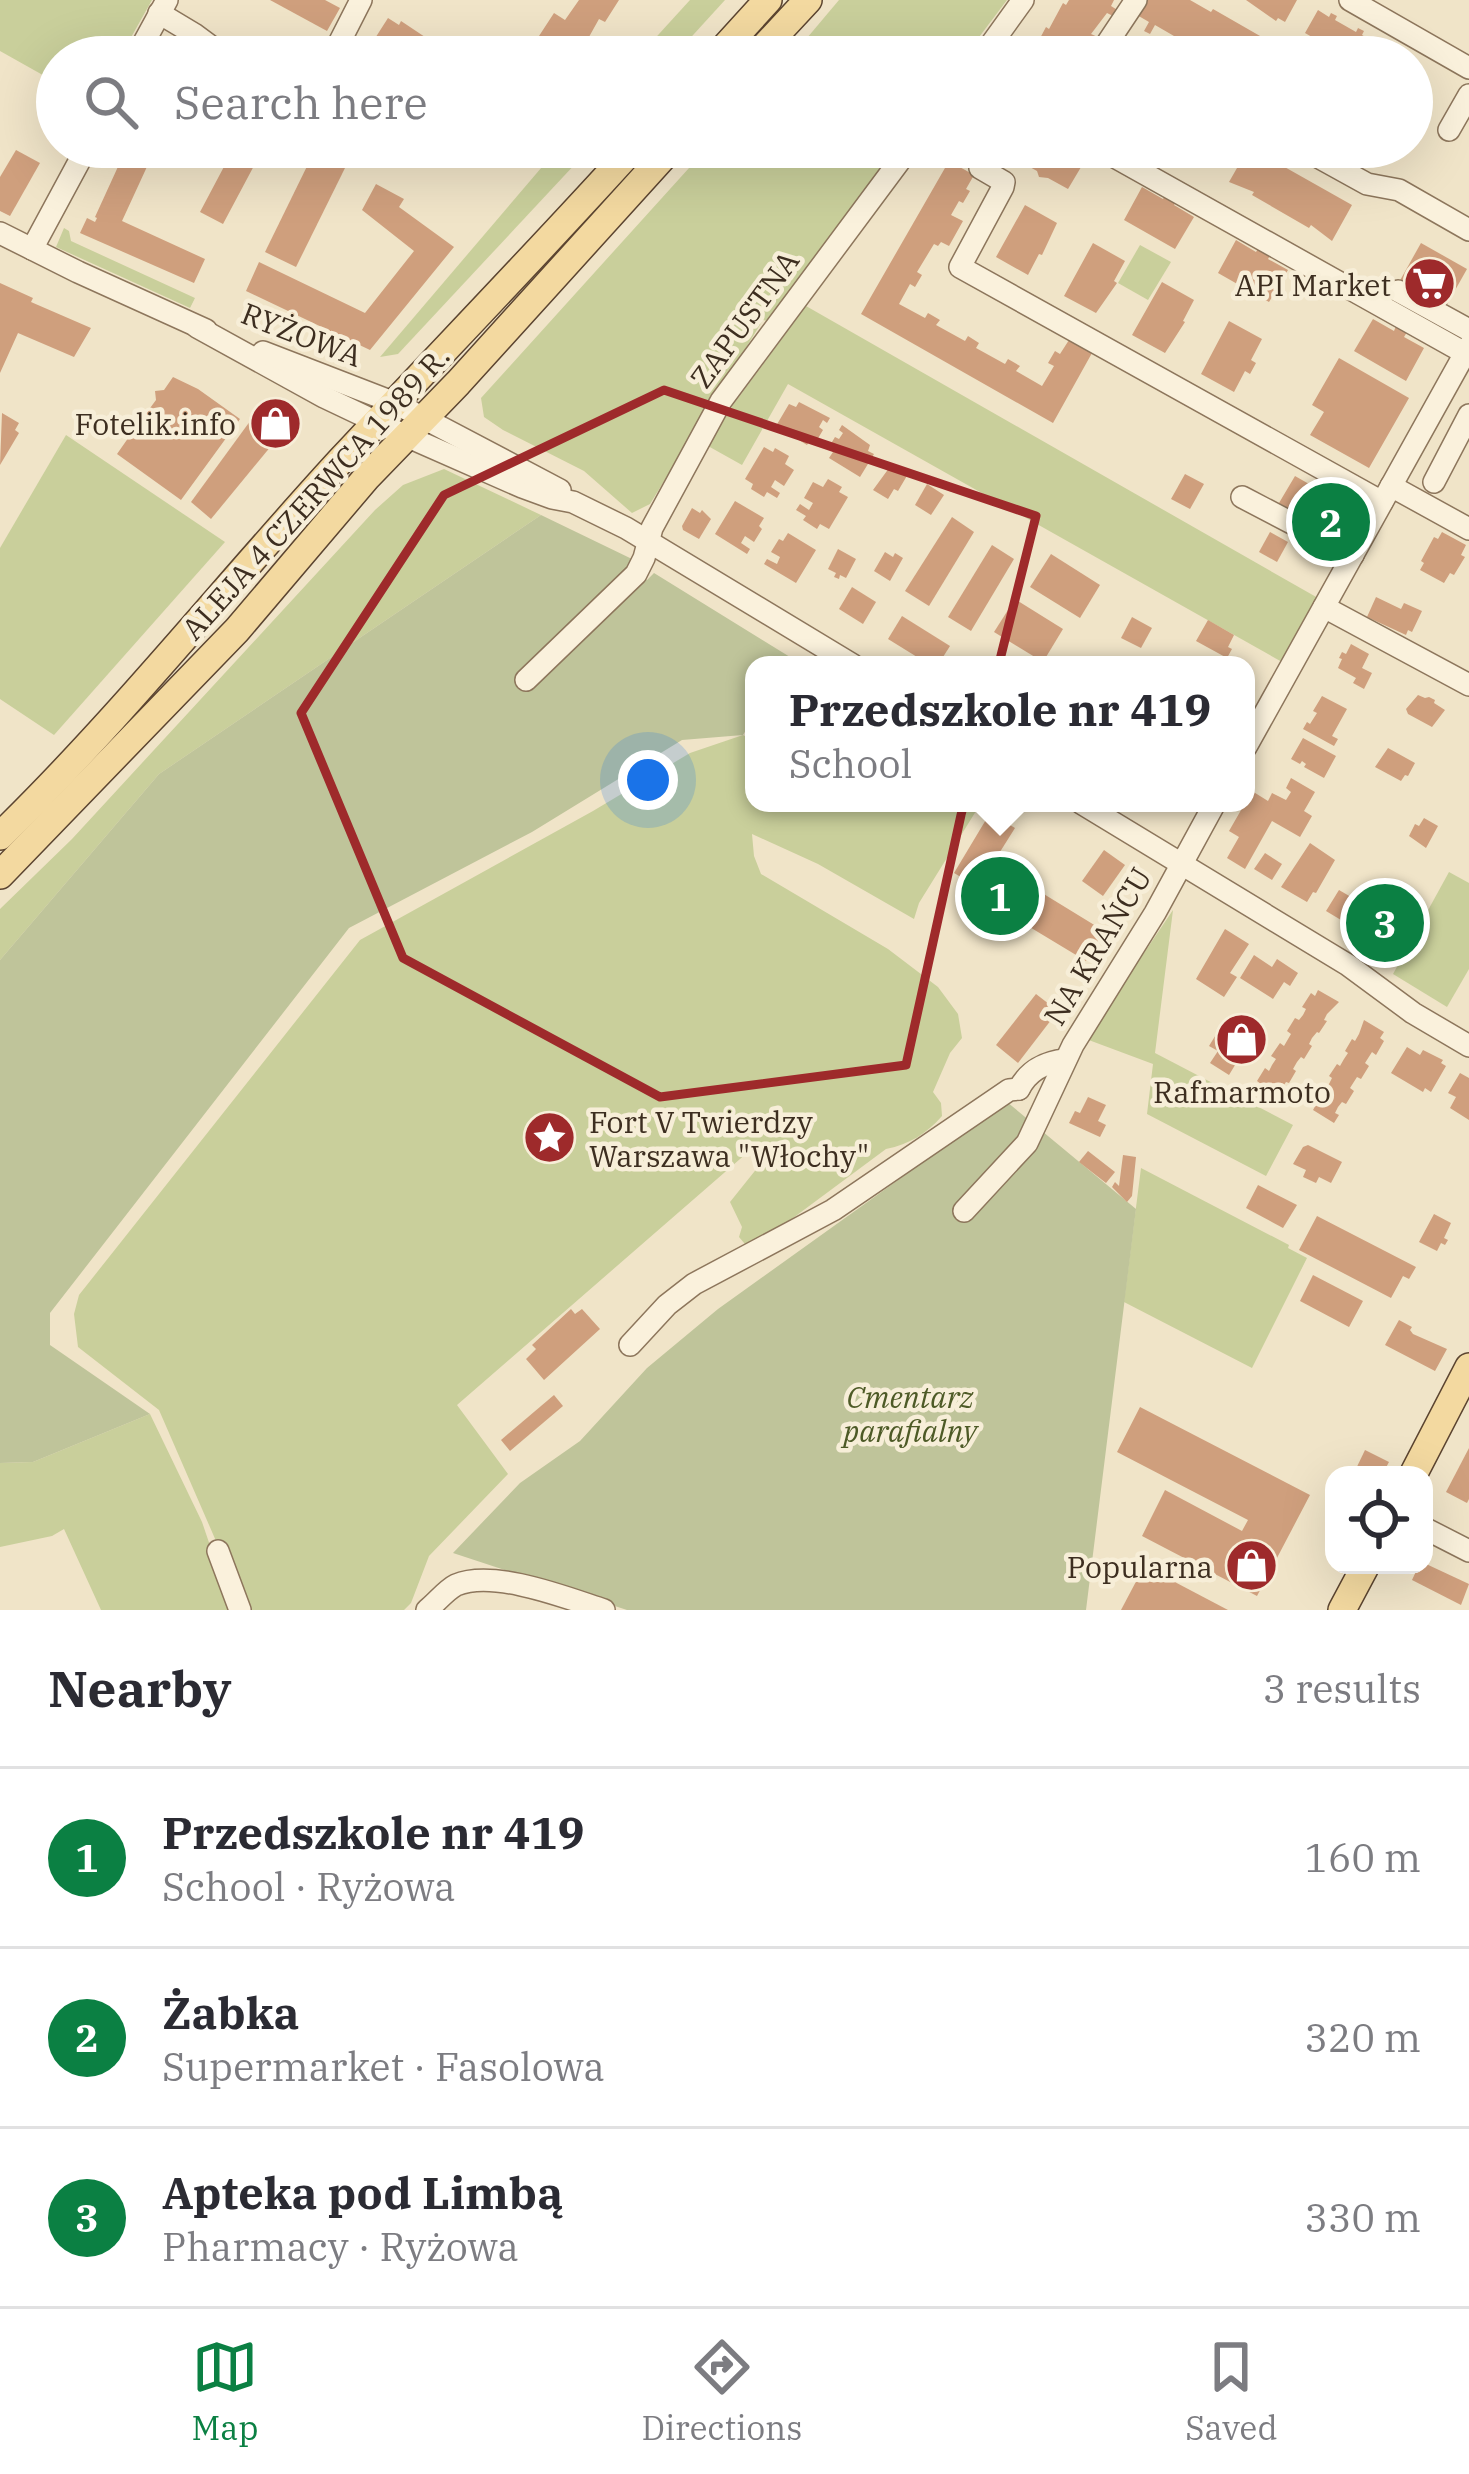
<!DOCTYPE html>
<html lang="en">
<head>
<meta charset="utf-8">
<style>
	:root { --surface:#fff; --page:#f7f7f7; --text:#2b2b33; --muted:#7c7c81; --line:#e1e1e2; --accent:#0b8043 }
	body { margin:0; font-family:"IBM Plex Serif",serif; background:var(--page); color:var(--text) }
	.controls { position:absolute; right:36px; bottom:36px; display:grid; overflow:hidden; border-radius:24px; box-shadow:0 12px 48px #0002 }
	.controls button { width:108px; height:108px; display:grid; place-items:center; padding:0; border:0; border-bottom:3px solid var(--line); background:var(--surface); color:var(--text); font:60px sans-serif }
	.you { position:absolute; left:648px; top:780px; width:42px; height:42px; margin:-30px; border:9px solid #fff; border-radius:50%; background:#1a73e8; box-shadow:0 0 0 18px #1a73e833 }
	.badge { display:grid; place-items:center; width:78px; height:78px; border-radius:50%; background:var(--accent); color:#fff; font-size:39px; font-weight:700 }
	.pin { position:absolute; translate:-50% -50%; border:6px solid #fff; box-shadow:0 3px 12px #0006 }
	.popup { position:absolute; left:745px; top:656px; width:510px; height:156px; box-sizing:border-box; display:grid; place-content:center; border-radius:24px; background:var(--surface); filter:drop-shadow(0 3px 9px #0005); font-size:39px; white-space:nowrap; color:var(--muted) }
	.popup b { font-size:45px; color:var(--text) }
	.popup::after { content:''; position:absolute; left:50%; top:100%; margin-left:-24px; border:24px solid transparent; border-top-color:var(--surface) }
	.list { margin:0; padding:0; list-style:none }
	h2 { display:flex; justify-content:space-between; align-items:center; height:156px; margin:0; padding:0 48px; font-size:51px }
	h2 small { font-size:39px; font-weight:400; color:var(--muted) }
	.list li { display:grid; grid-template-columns:78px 1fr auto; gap:36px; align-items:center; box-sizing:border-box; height:180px; padding:0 48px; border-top:3px solid var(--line) }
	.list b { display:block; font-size:45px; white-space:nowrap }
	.list p { margin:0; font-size:39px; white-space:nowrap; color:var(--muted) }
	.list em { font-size:39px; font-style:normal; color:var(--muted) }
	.icon { flex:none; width:66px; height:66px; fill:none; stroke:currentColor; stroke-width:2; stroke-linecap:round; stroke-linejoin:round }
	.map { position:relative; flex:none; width:1469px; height:1610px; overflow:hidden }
	.search { position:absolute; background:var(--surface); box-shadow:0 12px 48px #0002; left:36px; right:36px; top:36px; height:132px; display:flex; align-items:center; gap:30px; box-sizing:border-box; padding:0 42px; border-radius:66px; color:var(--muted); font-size:45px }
	.sheet { height:696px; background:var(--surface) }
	nav { display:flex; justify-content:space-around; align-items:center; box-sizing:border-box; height:168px; border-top:3px solid var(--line); background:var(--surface); font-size:33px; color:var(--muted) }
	nav a { display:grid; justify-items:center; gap:6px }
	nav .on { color:var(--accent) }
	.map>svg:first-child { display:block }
</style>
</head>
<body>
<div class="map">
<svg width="1469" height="1610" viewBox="0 0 1469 1610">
	<rect width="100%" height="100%" fill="#f0e4c8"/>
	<g fill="#c9cf9b">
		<polygon points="0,0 152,0 120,57 57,57 57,83 0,51"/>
		<polygon points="690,0 725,0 673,57 638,57"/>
		<polygon points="839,0 1007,0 964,57 791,57"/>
		<polygon points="559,147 591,147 398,354 380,357"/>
		<polygon points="708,147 897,147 767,321 763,320 650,504 632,513 584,471 503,430 484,417 481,398"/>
		<polygon points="64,228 69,231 71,241 195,298 190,308 56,247"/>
		<polygon points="1140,245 1171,262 1148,300 1118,283"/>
		<polygon points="806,306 1318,598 1282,662 788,384 742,465 708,446 733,405"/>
		<polygon points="66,435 225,542 54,735 0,699 0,548"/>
		<polygon points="444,469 541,515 159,774 0,960 0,909 72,839 375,510 403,485"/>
		<path d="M743 735 754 741V803H981L919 903 914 919 818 864 752 834 754 856 761 874 888 949 938 987 958 1014 962 1038 950 1053 933 1092 941 1103 942 1116C926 1134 910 1144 886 1149L750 1250 739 1237 742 1227 730 1202 758 1167 755 1146 457 1405 508 1474 429 1556 411 1603 404 1610H246L159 1410 78 1347 74 1314 79 1295 360 940 593 811 690 753Z"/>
		<polygon points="1449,872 1469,883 1469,969 1447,1007 1393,974"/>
		<polygon points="1173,910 1155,1053 1293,1125 1266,1176 1147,1114 1153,1064 1086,1039"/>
		<polygon points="1141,1168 1289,1245 1288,1248 1307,1258 1252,1368 1124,1302"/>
		<polygon points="150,1414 202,1522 232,1610 101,1610 64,1529 52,1536 0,1547 0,1463 33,1462"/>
	</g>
	<g fill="#bfc49a">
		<polygon points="541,515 632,559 627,568 647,580 654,573 790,657 786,665 754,665 754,717 743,735 682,740 532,832 349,928 50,1313 50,1345 150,1414 33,1462 0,1463 0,960 159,774"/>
		<polygon points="1007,1102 1136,1209 1086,1610 627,1610 453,1553 520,1483 580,1441 647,1368 718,1309"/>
	</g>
	<g fill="#cf9f7d">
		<polygon points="270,0 325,0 340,8 327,31"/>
		<polygon points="579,0 619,0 605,22 599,19 580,53 576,50 572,57 563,57 548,47 550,44 539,36 554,13 565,20"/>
		<polygon points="1069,0 1114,0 1111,6 1119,11 1115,17 1107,13 1091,34 1100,38 1096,45 1087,40 1074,57 1030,57 1046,27 1049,29 1063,3 1066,5"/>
		<polygon points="1146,0 1190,0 1211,12 1213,9 1267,40 1258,57 1218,57 1211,53 1209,57 1201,57 1205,50 1194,43 1192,46 1181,40 1175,48 1169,45 1174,36 1155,25 1150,34 1144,31 1149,22 1137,15"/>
		<polygon points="1246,0 1297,0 1285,22 1278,18 1276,21"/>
		<polygon points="1318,10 1329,17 1331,13 1337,16 1335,20 1356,32 1358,28 1364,31 1362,35 1383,47 1385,43 1391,47 1389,50 1401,57 1345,57 1326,45 1324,48 1310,40 1312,37 1305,33"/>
		<polygon points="388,18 399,25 401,21 455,57 386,57 380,53 382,50 372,43"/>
		<polygon points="127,147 151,158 122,221 205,259 194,283 80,233 87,218 95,222 97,218 95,217"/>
		<polygon points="200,147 232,147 257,160 223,224 200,212 227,161"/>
		<polygon points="994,147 1070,147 1087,157 1068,189 1048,178 1039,177 1037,171"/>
		<polygon points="1249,147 1352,205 1332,241 1311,225 1309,228 1252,195 1254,192 1229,182"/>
		<polygon points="16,150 40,163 10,216 0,211 0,177"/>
		<polygon points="314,152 345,168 296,267 265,252"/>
		<polygon points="949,161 974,175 966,189 970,191 963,203 959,201 951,215 963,221 949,246 941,242 938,246 934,244 917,272 922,275 915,287 910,284 899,304 925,318 928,313 940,320 936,325 965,341 968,336 979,343 976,348 1005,364 1008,359 1020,366 1016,371 1042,386 1054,366 1048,363 1055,351 1060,354 1069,340 1092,353 1053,423 861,314"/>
		<polygon points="376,184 404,199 399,207 454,247 370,350 246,291 259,262 365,313 414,251 362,210"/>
		<polygon points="1142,187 1163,199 1165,195 1177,201 1174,205 1194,217 1175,249 1124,220"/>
		<polygon points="1025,205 1057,223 1042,255 1039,254 1028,275 996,257"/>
		<polygon points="1236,240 1256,252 1259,247 1271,254 1268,259 1288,270 1269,302 1218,273"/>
		<polygon points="1093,243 1125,261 1114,281 1117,283 1096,313 1064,296"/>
		<polygon points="1421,243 1467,269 1444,310 1398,284"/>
		<polygon points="1162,282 1194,300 1183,321 1185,322 1165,353 1132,335"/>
		<polygon points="0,283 33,298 31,302 91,328 74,357 18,333 0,373"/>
		<polygon points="1373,319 1394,331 1396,326 1407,332 1404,337 1424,348 1406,381 1354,351"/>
		<polygon points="1229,321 1262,339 1251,360 1256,363 1250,374 1245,371 1234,392 1201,374"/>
		<polygon points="1339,358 1409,398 1369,468 1310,435 1324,412 1312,405"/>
		<polygon points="173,377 198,389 240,419 181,500 117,454 131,434 130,425 139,423 156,400 155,391 164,390"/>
		<polygon points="264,402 295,417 211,519 191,502"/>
		<polygon points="799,402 830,418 827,423 823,420 819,427 823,430 817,440 811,438 807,445 776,426 789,404 796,407"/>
		<polygon points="2,413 19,423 15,430 19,433 0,465"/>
		<polygon points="842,425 870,445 868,451 874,454 860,477 829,458 833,452 829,447 835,437 839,439 843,433 839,430"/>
		<polygon points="764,447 773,452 775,448 789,456 785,464 794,470 784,486 775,480 771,487 780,493 777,498 767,492 764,497 751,489 753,484 745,479"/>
		<polygon points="892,464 908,474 898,491 894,489 888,499 873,490"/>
		<polygon points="1185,474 1204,484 1190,509 1171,499"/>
		<polygon points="1295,476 1344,504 1336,517 1340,519 1332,533 1279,503"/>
		<polygon points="828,479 842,487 839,492 848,497 829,529 820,524 817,529 803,520 806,516 796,510 800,504 809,510 813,503 804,498 813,482 823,487"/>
		<polygon points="927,484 944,495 931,515 915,505"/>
		<polygon points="735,501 764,518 759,526 762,529 754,542 745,536 741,543 750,549 747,554 715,534"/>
		<polygon points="692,508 700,513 702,510 711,519 699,539 683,530 682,526"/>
		<polygon points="952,517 974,532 929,606 905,591"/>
		<polygon points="1270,532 1288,542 1277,562 1259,552"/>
		<polygon points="1442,532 1466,545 1461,555 1465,557 1454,575 1450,573 1444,583 1420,570 1424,563 1421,561 1434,537 1438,539"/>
		<polygon points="788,533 816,550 796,583 764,564 767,559 777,564 780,557 771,552 779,539 783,541"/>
		<polygon points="992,545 1014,559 971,631 948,617"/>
		<polygon points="838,549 856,559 846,578 840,575 839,579 834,577 836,573 828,569"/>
		<polygon points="885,552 893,557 895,553 903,558 890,581 874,571"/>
		<polygon points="1051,554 1100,585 1080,618 1030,587"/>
		<polygon points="852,587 876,602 863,624 839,609"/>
		<polygon points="1376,597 1401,609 1404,603 1422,611 1412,632 1408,630 1406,635 1367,617"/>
		<polygon points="1015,599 1063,629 1043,662 994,632"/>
		<polygon points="902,616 950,646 938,665 930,665 888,639"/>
		<polygon points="1132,617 1152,628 1141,648 1121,638"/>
		<polygon points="1208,620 1234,635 1228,647 1232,649 1227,658 1196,641"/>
		<polygon points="1351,644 1369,654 1362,668 1372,673 1364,689 1353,683 1356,678 1338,668 1342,659 1339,658 1342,652 1346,654"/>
		<polygon points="1418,695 1425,698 1429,697 1435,700 1434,703 1445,710 1432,727 1408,714 1406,709"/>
		<polygon points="1322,696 1347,709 1332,736 1338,739 1334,746 1303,729 1307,722 1310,724 1317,713 1313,711"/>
		<polygon points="1303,738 1336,756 1324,778 1304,767 1306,764 1302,761 1300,764 1291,759"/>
		<polygon points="1388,748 1415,763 1408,776 1405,775 1401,781 1375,767"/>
		<polygon points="1291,778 1315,792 1304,811 1312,816 1300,837 1272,821 1245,869 1227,858 1239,837 1229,831 1252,791 1268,801 1272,793 1286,800 1291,792 1286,788"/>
		<polygon points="990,813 1015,828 993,863 1109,934 1105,941 1100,938 1086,961 975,894 970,900 963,896 971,883 954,873"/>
		<polygon points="1424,818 1438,826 1426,848 1409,836 1415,824 1419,826"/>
		<polygon points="1310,843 1335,860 1316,893 1313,892 1307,902 1281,887"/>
		<polygon points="1104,850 1125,865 1103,896 1082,881"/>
		<polygon points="1265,853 1282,864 1272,880 1254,869"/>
		<polygon points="1339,890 1363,904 1351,926 1326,911"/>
		<polygon points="1379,910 1384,914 1386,910 1395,916 1393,919 1400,923 1385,947 1364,934"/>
		<polygon points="1225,929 1249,944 1230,973 1237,977 1224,997 1196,979"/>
		<polygon points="1254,955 1272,967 1277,959 1298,973 1290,986 1284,982 1273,999 1240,978"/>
		<polygon points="1318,990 1339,1002 1327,1014 1324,1020 1327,1021 1319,1033 1317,1032 1312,1038 1309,1044 1312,1046 1304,1059 1301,1057 1297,1062 1293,1069 1296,1071 1289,1083 1286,1082 1282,1088 1277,1102 1257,1090 1261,1084 1257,1081 1265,1068 1269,1071 1272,1065 1276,1059 1271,1056 1280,1043 1284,1046 1291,1034 1287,1031 1295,1018 1299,1020 1303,1015 1306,1009 1302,1007 1311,993 1315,996"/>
		<polygon points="1036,994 1058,1011 1018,1063 996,1045"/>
		<polygon points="1225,1020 1252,1037 1229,1075 1210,1063 1218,1051 1209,1046"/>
		<polygon points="1364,1020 1384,1032 1380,1038 1384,1041 1376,1055 1372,1052 1365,1063 1369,1066 1361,1079 1357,1077 1350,1088 1354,1091 1346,1104 1342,1102 1338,1107 1335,1113 1339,1115 1334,1123 1313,1110 1317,1103 1314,1101 1321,1089 1324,1091 1329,1084 1332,1078 1329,1076 1337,1064 1340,1066 1344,1059 1348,1053 1345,1051 1352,1039 1355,1041 1359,1034"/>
		<polygon points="1407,1047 1420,1055 1423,1050 1443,1060 1441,1063 1446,1066 1431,1092 1425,1088 1423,1092 1391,1073"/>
		<polygon points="1460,1073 1469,1078 1469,1120 1450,1108 1456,1097 1448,1093"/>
		<polygon points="1088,1097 1106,1105 1098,1121 1106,1125 1100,1137 1069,1123 1075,1111 1080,1113"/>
		<polygon points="1308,1145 1342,1162 1331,1183 1319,1177 1316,1183 1303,1177 1306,1170 1293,1164 1303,1147"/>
		<polygon points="1088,1151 1115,1172 1106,1183 1079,1162"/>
		<polygon points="1123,1155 1136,1157 1132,1196 1127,1202 1112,1187 1115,1182 1119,1186"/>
		<polygon points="1258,1185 1297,1205 1283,1228 1246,1208"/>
		<polygon points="1434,1214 1451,1223 1444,1238 1448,1240 1445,1245 1441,1243 1437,1251 1419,1242"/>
		<polygon points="1317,1216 1416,1267 1409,1279 1403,1276 1391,1298 1299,1250"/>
		<polygon points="1313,1275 1363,1301 1349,1327 1300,1301"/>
		<polygon points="571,1309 575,1314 582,1309 600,1329 544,1380 526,1359 536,1349 532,1345"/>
		<polygon points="1399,1320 1412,1327 1410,1330 1413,1334 1447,1349 1435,1371 1385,1345"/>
		<polygon points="554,1395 563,1406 510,1451 501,1440"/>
		<polygon points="1140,1407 1310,1495 1257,1596 1142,1536 1165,1490 1242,1531 1248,1520 1117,1452"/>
		<polygon points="1469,1448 1469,1499 1467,1503 1446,1492"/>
		<polygon points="1365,1450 1389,1462 1382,1475 1353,1475"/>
		<polygon points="1424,1563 1469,1584 1461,1605 1412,1580 1419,1565"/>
		<polygon points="1152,1570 1228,1610 1121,1610 1140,1574"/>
	</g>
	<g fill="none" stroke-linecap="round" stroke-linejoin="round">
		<defs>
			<g id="minor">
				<polyline points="1350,0 1469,68"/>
				<polyline points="159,13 194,34 225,57"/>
				<polyline points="1107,44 1132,57"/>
				<polyline points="136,57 167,0"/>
				<polyline points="332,57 361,0"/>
				<polyline points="982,57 1023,0"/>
				<polyline points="1098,57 1136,0"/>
				<polyline points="1449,130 1469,95"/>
				<polyline points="1097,147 1465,353"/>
				<polyline points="1300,147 1367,184 1399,190 1469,230"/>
				<polyline points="980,168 1004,182 1003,187 960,267 1382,502"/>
				<polyline points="0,233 78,272 206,330"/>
				<polyline points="32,249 87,147"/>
				<polyline points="1398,291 1469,330"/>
				<polyline points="197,327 324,397 406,436 522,487 552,498 573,502 626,528 853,665"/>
				<polyline points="263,352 395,403 560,490"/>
				<polyline points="1434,482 1469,415"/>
				<polyline points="1391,486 1469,529"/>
				<polyline points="1242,497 1353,555"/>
				<polyline points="1324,607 1469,685"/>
				<polyline points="526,680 636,574 644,558 652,528 721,401 910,147"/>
				<polyline points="1246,747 1469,346"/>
				<polyline points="1081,803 1348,965 1413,1013 1469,1046"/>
				<path d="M1019 1089C1028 1071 1045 1062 1065 1060"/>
				<polyline points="964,1211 1027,1143 1073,1045 1155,913 1215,803"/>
				<polyline points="630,1345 667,1305 694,1284 833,1210 1009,1090 1019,1089"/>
				<polyline points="1424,1528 1469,1551"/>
				<polyline points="218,1551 240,1610"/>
				<path d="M427 1610C436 1603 446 1590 456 1585 494 1569 567 1598 604 1610"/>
			</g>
			<g id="major">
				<polyline points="716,57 768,0"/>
				<polyline points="755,57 808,0"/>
				<path d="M0 836C121 718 227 584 342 459 439 355 538 253 634 147"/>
				<polyline points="0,875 237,630 367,477 458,383 672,147"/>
				<polyline points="1413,1475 1469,1367"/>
				<polyline points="1342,1610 1366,1565"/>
			</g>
		</defs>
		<use href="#minor" stroke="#8d765c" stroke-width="24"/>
		<use href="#major" stroke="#5b4430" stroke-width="30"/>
		<use href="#minor" stroke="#faf1dc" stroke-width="21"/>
		<use href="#major" stroke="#f3d9a0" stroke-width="27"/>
	</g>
	<path fill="none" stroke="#9e2a2b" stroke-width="9" stroke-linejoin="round" d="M664 390 1036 516 961 815 906 1065 660 1097 403 958 301 713 444 495Z"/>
	<defs>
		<symbol id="supermarket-disc" viewBox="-11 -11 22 22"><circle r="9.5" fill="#9e2a2b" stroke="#f7eed8"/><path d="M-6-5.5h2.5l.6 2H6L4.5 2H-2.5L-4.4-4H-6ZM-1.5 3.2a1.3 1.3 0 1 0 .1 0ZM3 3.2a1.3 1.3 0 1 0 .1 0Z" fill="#fff"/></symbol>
		<symbol id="shop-disc" viewBox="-11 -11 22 22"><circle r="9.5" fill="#9e2a2b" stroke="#f7eed8"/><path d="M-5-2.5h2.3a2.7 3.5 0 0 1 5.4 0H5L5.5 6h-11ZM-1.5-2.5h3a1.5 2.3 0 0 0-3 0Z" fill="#fff"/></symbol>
		<symbol id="sight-disc" viewBox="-11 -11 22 22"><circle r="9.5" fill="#9e2a2b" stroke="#f7eed8"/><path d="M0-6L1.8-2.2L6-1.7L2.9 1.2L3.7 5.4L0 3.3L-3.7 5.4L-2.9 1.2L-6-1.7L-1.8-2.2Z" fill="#fff"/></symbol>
	</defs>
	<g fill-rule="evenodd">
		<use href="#supermarket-disc" x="1400" y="254" width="59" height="59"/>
		<use href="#shop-disc" x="246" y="394" width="59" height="59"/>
		<use href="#shop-disc" x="1212" y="1010" width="59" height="59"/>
		<use href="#sight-disc" x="520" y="1108" width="59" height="59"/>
		<use href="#shop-disc" x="1222" y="1536" width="59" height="59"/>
	</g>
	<g text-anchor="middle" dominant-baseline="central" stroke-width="9" stroke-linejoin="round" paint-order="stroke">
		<g font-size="30" fill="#3d2e20" stroke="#f7eed8" text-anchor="end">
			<text x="1391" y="284">API Market</text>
			<text x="236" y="423">Fotelik.info</text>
			<text x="1242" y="1091" text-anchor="middle">Rafmarmoto</text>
			<text x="589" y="1121" text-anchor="start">Fort V Twierdzy<tspan x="589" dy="34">Warszawa "Włochy"</tspan></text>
			<text x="1213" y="1566">Popularna</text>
		</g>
		<g font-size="30" fill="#3d2e20" stroke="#f7eed8">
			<text transform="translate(744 319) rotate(-54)">ZAPUSTNA</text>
			<text transform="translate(302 334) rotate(21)">RYŻOWA</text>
			<text transform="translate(315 492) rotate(-48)">ALEJA 4 CZERWCA 1989 R.</text>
			<text transform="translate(1097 946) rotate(-59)">NA KRAŃCU</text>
		</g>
		<g font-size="30" font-style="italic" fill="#4d5a26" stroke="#f7eed8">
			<text x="910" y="1396">Cmentarz<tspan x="910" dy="34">parafialny</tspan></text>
		</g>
	</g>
</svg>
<div class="controls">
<button><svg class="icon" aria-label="locate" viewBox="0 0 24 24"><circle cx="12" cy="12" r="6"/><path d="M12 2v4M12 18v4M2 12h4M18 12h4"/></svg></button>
</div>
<div class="you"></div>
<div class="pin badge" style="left:1000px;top:896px">1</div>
<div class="popup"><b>Przedszkole nr 419</b>School</div>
<div class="pin badge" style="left:1331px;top:522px">2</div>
<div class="pin badge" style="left:1385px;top:923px">3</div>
<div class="search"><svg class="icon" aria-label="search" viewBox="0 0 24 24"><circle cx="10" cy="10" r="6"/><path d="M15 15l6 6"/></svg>Search here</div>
</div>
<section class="sheet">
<h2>Nearby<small>3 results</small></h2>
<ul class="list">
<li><span class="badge">1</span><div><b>Przedszkole nr 419</b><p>School · Ryżowa</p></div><em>160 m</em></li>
<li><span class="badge">2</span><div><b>Żabka</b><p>Supermarket · Fasolowa</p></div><em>320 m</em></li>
<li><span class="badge">3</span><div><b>Apteka pod Limbą</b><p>Pharmacy · Ryżowa</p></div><em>330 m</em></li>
</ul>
</section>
<nav>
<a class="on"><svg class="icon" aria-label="map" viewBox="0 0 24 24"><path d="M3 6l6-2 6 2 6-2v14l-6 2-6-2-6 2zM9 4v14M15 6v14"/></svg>Map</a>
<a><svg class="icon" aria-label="directions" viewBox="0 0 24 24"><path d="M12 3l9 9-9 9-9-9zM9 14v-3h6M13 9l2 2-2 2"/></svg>Directions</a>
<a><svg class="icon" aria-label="saved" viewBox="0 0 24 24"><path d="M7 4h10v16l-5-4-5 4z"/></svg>Saved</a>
</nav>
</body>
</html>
